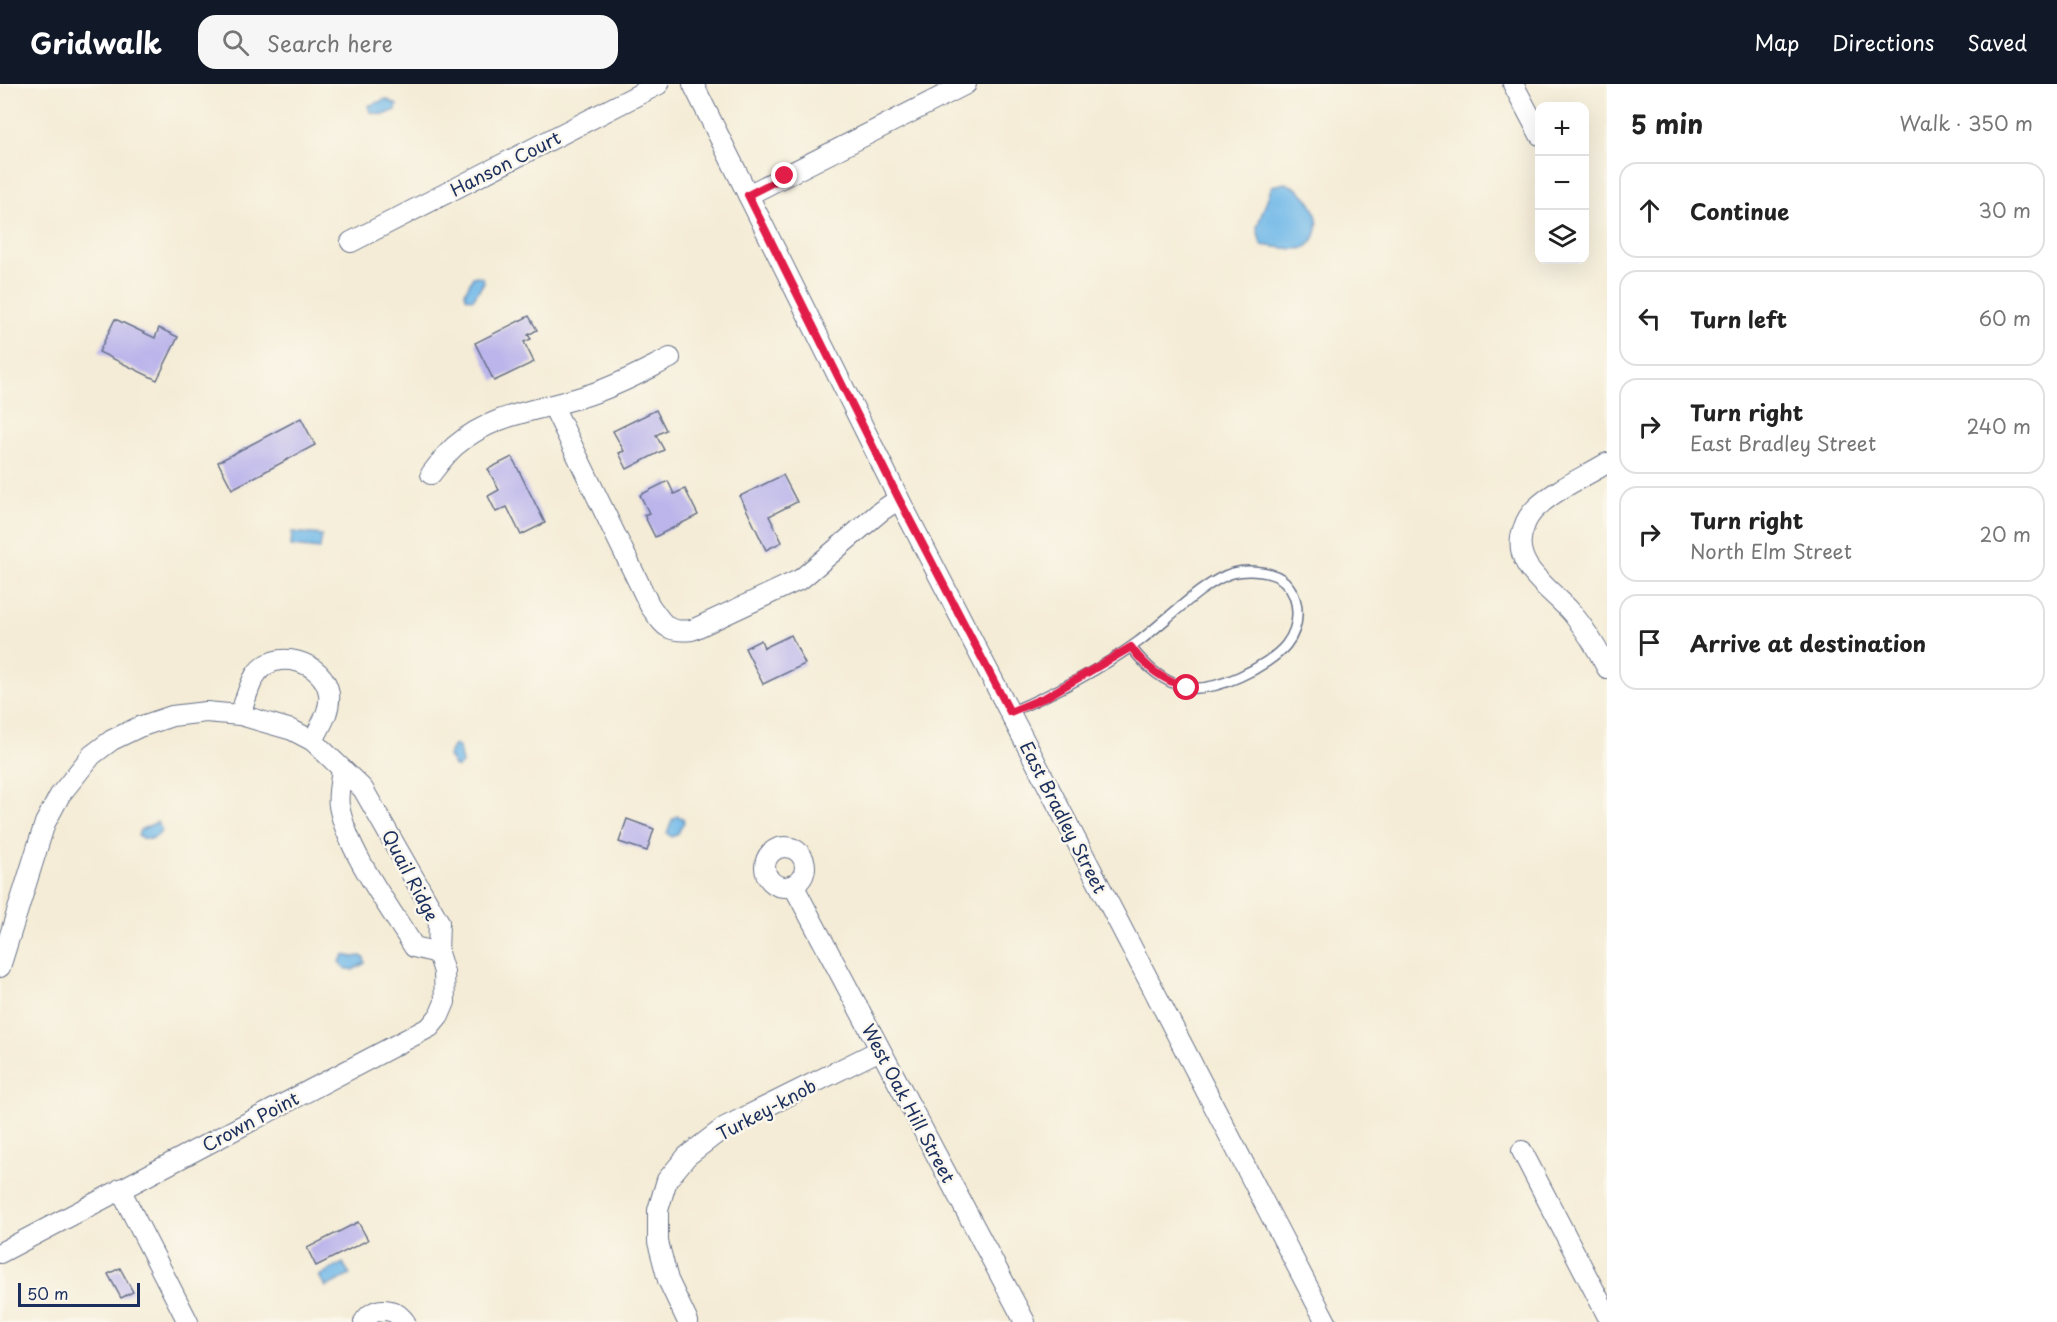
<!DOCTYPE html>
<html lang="en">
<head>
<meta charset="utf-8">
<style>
	:root { --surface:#fff; --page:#f6f6f6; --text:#222; --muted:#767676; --line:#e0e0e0; --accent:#111827 }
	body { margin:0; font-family:"Playpen Sans",sans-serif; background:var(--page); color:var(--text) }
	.controls { position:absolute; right:18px; top:18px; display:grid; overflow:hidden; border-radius:12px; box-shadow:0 6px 24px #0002 }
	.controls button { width:54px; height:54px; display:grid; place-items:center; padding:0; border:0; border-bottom:2px solid var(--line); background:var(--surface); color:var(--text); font:30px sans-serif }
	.scale { position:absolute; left:18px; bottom:15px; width:122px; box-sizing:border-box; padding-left:6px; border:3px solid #1b2f5e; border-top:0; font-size:16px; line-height:21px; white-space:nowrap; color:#1b2f5e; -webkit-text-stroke:4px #fbf7ec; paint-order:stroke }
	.stop { position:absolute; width:18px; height:18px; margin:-14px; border:4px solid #e11d48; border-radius:50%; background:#fff }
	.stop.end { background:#e11d48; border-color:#fff; box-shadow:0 2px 6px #0008 }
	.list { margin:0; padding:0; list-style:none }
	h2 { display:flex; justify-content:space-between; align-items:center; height:78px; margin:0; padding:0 24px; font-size:26px }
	h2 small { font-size:20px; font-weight:400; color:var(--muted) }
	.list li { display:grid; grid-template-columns:39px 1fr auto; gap:18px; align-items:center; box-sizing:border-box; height:96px; margin:0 12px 12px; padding:0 12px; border:2px solid var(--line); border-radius:18px }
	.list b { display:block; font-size:22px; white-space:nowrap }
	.list p { margin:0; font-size:20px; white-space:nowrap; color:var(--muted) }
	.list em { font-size:20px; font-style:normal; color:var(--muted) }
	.icon { flex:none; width:33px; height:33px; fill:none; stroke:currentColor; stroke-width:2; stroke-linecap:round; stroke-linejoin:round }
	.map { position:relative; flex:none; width:1607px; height:1238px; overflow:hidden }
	header { display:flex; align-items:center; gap:36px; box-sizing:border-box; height:84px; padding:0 30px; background:var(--accent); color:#fff }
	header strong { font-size:28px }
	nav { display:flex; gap:33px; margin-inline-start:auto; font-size:21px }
	.search { width:420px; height:54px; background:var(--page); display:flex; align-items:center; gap:15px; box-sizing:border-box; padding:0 21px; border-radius:18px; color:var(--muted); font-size:22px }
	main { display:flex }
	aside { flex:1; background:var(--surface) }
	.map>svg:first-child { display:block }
</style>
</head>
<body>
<header>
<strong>Gridwalk</strong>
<div class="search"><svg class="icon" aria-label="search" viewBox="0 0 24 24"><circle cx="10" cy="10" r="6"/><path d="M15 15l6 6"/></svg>Search here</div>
<nav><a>Map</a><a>Directions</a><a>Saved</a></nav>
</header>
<main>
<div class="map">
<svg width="1607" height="1238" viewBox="0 0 1607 1238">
	<rect width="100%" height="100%" fill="#fbf7ec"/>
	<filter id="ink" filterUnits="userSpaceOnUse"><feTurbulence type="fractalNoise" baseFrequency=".0167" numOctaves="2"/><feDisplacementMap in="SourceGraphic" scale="12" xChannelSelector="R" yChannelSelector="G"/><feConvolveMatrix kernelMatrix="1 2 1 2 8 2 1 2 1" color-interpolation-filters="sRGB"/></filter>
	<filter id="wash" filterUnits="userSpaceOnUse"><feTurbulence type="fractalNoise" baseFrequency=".008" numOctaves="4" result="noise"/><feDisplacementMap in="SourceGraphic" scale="24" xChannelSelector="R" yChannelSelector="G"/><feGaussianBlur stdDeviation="1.35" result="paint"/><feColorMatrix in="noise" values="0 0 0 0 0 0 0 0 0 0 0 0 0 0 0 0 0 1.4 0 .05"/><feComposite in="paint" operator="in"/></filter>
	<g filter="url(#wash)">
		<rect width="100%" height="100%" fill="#f4ecd6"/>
		<g fill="#70b8e8" stroke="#4674a3" stroke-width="1.5">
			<polygon points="386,15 397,21 396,26 384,31 370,28 368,22"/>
			<path d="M1285 99C1307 106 1325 132 1314 154 1311 159 1309 162 1304 164 1295 167 1272 162 1261 161L1257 143 1272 102Z"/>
			<polygon points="477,192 483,194 484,198 474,214 470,215 466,213 465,208 473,193"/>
			<polygon points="292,448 322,451 320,465 291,462"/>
			<polygon points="454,661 459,663 462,680 458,683 455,683 448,672"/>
			<polygon points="677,732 683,734 684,738 677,751 671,753 667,749 672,736"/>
			<path d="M157 738 162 746C156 755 148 758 138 752L140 746Z"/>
			<polygon points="344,871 353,873 361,872 364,874 365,879 353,886 344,884 340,877"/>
			<polygon points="343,1179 350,1191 326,1203 319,1192"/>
		</g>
		<g id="blocks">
			<g fill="#bbb5eb">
				<polygon points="529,232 537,246 528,251 531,255 524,258 534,278 494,297 475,259"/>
				<polygon points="115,235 155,254 159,244 178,253 157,296 99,268"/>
				<polygon points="656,326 666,346 656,351 664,366 627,385 619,369 624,367 613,347"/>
				<polygon points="301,334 315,361 232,405 218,378"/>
				<polygon points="512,373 545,439 521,451 507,423 496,428 488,412 499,406 488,385"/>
				<polygon points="783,391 797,418 769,432 782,458 766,466 740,412"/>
				<polygon points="668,397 674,410 685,405 698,431 655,453 644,431 649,429 640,411"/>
				<polygon points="791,551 805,580 763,600 745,564 761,556 764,564"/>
				<polygon points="627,735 654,745 647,767 619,758"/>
				<polygon points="358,1138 368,1156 316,1182 307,1164"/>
				<polygon points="120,1184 133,1208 121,1214 108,1190"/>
			</g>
		</g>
	</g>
	<g filter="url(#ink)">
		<use href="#blocks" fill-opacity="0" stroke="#677188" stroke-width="1.5"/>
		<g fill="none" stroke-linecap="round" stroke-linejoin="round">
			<defs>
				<path id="service" d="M1010 628C1055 609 1099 586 1138 558 1163 540 1205 496 1233 489 1248 485 1274 487 1285 498 1301 515 1301 542 1286 561 1268 583 1213 610 1184 603 1161 597 1145 582 1131 563"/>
				<g id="minor">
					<polyline points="693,0 899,415 1326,1238"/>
					<polyline points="1513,0 1540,51"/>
					<polyline points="748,111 966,0"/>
					<polyline points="351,158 659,0"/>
					<path d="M553 322 650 522C664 541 666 549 692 546L801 495 881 427 899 415"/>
					<path d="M1607 379C1584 393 1556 405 1536 424 1531 429 1526 436 1524 443 1508 481 1551 504 1572 529 1586 546 1597 564 1607 584"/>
					<path d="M431 390C438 381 446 370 455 362 496 327 542 327 591 310 619 301 644 287 670 274"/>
					<path d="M240 631C245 618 248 603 255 592 273 562 325 577 329 610 331 627 320 642 313 657"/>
					<path d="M342 685C341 696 337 711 339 722 348 769 389 822 414 863L438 869"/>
					<circle cx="785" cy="783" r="20"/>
					<polyline points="793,801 1025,1238"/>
					<polyline points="0,883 45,739 60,711 92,671 112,656 139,643 172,632 206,628 240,631 292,646 313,657 363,705 439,838 438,869 444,888 445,918 439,932 430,943 0,1169"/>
					<polyline points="1522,1067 1607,1231"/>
					<polyline points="120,1105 188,1238"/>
					<path d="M364 1238C374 1221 394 1223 405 1238"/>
					<polyline points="688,1238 668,1196 658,1158 658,1126 667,1096 687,1072 725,1043 880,966"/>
				</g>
			</defs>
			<use href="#service" stroke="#677188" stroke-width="12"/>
			<use href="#minor" stroke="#677188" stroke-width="22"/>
			<use href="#service" stroke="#fff" stroke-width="9"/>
			<use href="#minor" stroke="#fff" stroke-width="20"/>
		</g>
	</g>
	<g fill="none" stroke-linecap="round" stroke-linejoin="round" filter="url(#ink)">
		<path stroke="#e11d48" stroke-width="8" d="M785 92 748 111 899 415 1010 628 1046 613 1131 563C1146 584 1163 596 1187 604"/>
	</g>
	<g text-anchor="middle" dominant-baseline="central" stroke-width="5" stroke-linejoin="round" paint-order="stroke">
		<g font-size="18" fill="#1b2f5e" stroke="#fbf7ec">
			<text transform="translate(505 79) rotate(-27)">Hanson Court</text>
			<text transform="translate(1064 733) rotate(63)">East Bradley Street</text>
			<text transform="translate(411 791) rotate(62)">Quail Ridge</text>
			<text transform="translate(909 1019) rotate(62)">West Oak Hill Street</text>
			<text transform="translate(766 1025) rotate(-28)">Turkey-knob</text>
			<text transform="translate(250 1037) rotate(-28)">Crown Point</text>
		</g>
	</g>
</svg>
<div class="controls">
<button>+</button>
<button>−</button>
<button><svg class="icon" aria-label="layers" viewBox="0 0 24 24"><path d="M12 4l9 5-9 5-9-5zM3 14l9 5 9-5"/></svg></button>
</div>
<div class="scale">50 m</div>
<div class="stop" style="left:1187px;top:604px"></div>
<div class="stop end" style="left:785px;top:92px"></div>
</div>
<aside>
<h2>5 min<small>Walk · 350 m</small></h2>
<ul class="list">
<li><svg class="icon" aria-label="ahead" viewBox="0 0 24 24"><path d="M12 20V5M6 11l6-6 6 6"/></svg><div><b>Continue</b></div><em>30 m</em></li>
<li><svg class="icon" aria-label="left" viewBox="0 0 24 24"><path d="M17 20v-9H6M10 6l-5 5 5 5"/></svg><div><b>Turn left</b></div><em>60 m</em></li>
<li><svg class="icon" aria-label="right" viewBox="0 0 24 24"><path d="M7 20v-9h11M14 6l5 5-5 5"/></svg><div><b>Turn right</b><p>East Bradley Street</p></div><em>240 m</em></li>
<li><svg class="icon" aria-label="right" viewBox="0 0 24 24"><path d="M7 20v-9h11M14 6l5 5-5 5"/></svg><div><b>Turn right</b><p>North Elm Street</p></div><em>20 m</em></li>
<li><svg class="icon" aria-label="arrive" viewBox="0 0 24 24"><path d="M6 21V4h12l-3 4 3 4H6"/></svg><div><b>Arrive at destination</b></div></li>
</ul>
</aside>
</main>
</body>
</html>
